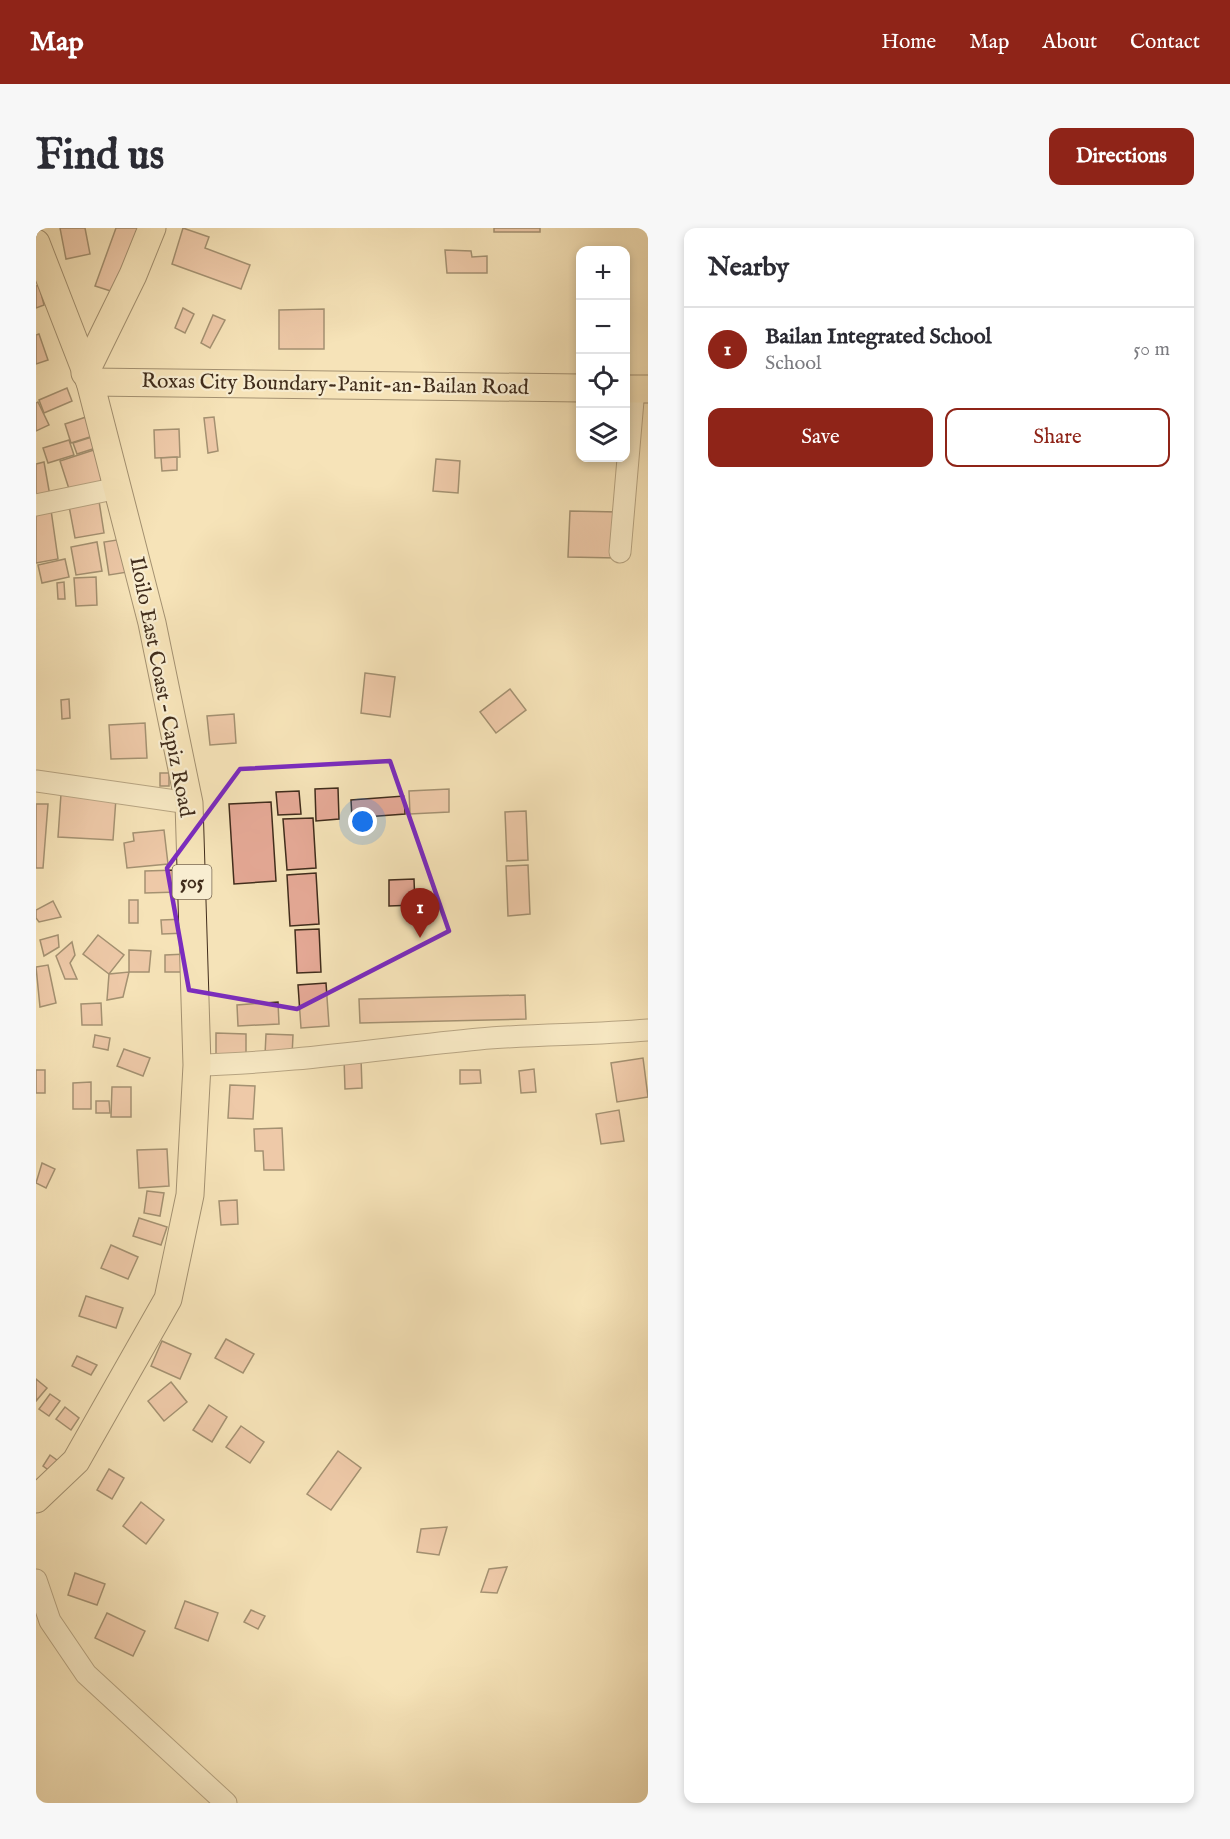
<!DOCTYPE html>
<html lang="en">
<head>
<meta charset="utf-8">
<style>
	:root { --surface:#fff; --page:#f7f7f7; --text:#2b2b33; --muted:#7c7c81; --line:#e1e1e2; --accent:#8f2418 }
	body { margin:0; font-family:"IM FELL English",serif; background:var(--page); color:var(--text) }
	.controls { position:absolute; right:18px; top:18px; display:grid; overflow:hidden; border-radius:12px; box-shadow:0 3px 9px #0003 }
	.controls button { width:54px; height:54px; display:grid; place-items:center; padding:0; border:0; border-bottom:2px solid var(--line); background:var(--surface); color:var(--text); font:30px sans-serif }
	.you { position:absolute; left:327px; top:594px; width:21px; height:21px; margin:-15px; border:4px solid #fff; border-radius:50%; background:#1a73e8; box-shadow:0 0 0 9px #1a73e833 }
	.badge { display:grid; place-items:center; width:39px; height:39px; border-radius:50%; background:var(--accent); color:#fff; font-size:20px; font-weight:700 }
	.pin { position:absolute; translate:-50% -50px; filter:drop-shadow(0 2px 3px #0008) }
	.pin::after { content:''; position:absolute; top:32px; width:21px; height:18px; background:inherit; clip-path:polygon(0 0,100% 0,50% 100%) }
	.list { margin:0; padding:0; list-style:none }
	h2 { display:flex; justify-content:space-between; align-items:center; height:78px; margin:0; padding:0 24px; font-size:26px }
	h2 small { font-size:20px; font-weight:400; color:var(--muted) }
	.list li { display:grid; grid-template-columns:39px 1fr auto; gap:18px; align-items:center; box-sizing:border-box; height:84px; padding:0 24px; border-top:2px solid var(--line) }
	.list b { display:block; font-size:22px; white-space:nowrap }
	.list p { margin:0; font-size:20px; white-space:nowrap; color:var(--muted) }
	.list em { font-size:20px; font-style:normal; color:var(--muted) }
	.actions { display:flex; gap:12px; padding:18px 24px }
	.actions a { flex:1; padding:14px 0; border:2px solid var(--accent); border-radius:12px; text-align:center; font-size:21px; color:var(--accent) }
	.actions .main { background:var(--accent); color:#fff }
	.icon { flex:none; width:33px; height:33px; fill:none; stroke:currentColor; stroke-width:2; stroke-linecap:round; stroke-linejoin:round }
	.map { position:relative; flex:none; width:612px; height:1575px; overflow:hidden; border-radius:12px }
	header { display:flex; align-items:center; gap:36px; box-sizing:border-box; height:84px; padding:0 30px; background:var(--accent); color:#fff }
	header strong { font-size:28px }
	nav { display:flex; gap:33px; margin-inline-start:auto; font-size:21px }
	.intro { display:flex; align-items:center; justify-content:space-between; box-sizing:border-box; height:144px; padding:0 36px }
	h1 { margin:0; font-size:42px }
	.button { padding:15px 27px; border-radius:12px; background:var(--accent); color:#fff; font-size:21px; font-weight:700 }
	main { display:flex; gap:36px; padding:0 36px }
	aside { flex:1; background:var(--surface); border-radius:12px; box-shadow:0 3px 9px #0003 }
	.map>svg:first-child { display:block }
</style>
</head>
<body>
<header>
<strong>Map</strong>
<nav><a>Home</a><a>Map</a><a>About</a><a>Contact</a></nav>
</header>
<div class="intro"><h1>Find us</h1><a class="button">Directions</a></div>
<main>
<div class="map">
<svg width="612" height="1575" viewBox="0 0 612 1575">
	<rect width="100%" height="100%" fill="#f5e3b8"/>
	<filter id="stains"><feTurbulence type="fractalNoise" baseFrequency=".00333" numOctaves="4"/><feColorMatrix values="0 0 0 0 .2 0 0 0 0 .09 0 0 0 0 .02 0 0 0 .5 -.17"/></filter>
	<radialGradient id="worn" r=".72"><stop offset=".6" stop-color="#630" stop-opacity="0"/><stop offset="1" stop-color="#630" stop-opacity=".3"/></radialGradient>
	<g fill="#e5a996" stroke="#412d1c" stroke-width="1.5">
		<polygon points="24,0 49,0 54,26 30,31"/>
		<polygon points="80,0 104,0 81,65 59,58"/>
		<polygon points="147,0 173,9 169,20 214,37 205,61 136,36"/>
		<rect x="458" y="0" width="46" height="4"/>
		<polygon points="409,22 435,23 436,29 451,28 451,45 411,45"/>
		<polygon points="3,57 8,77 0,80 0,58"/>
		<polygon points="147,80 158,86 149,105 139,100"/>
		<polygon points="288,81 288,121 243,121 243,82"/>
		<polygon points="177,87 189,92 174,120 165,115"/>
		<polygon points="3,106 12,132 0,136 0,107"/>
		<polygon points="31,160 36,173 8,185 3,172"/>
		<polygon points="2,174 13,197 0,203 0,175"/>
		<polygon points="50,189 57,208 35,215 29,196"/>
		<polygon points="178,189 182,223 172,225 168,190"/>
		<polygon points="143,201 144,229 119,230 118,202"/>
		<polygon points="62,207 66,218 41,226 37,215"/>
		<polygon points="33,212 38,227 12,235 7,220"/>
		<polygon points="67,219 77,250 34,264 24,233"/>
		<polygon points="141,229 141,242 126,243 125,230"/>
		<polygon points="400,231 424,233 422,265 397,263"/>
		<polygon points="8,234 14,268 0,271 0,236"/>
		<polygon points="63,273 68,305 39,310 33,278"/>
		<polygon points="15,282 22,331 0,335 0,284"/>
		<polygon points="534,283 582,284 581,330 532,329"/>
		<polygon points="87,311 92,344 73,347 68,314"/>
		<polygon points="61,314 66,343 40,347 35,319"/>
		<polygon points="29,331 33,349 6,355 2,337"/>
		<polygon points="60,349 61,377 40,378 38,350"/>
		<polygon points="28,354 29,371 22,371 21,355"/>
		<polygon points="329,445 359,449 354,489 325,485"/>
		<polygon points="474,461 490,482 460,505 444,484"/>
		<polygon points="33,471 34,490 26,491 25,472"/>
		<polygon points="198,486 200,515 174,517 171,488"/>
		<polygon points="109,495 111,530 75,531 73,497"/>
		<rect x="124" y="545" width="9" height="13"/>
		<polygon points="302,560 303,591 280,593 279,561"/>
		<polygon points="413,561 413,584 374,586 373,563"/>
		<polygon points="263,563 265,586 242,587 240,564"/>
		<polygon points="25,566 80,570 77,612 22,609"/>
		<polygon points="368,568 369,586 316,590 315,572"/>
		<polygon points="235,574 240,653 198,656 193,576"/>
		<polygon points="0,576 12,576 7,640 0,640"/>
		<polygon points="490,583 492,632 471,633 469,584"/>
		<polygon points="277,590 280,640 251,642 247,591"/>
		<polygon points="128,602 132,636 91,640 88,615 98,613 97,605"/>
		<polygon points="492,637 494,686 472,688 470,638"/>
		<polygon points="141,642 142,664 109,665 109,643"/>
		<polygon points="280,645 283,696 254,698 251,647"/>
		<polygon points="378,651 379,677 353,678 353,652"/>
		<rect x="93" y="672" width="9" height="23"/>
		<polygon points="17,673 25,689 3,694 0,690 0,682"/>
		<polygon points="151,691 151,705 126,706 125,692"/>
		<polygon points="283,701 285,744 261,745 259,702"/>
		<polygon points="22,707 23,719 8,728 4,712"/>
		<polygon points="62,707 88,727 73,746 47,726"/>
		<polygon points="36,714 39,727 34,735 41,751 29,751 20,728"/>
		<polygon points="93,722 115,723 113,744 93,744"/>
		<polygon points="151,726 152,744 129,744 129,727"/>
		<polygon points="12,737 20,775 4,779 0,739"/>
		<polygon points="93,744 87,769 71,772 73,746"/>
		<polygon points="290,755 293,798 265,800 262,757"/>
		<polygon points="489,767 490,791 324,795 323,771"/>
		<polygon points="242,774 243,796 202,798 201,777"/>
		<polygon points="65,775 66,797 46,797 45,776"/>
		<polygon points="180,805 210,806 210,829 180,830"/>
		<polygon points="230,806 257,807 256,828 229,827"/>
		<polygon points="59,807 74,810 72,822 57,819"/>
		<polygon points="88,821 114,830 107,848 81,838"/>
		<polygon points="308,830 325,830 326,860 309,861"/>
		<polygon points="607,830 612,869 581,874 575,835"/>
		<polygon points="498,841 500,864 485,865 483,843"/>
		<rect x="0" y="842" width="9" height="23"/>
		<polygon points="424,842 444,842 445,855 424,856"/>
		<polygon points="55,854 55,881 37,881 37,855"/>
		<polygon points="194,857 219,858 217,891 192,890"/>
		<polygon points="76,859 95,859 95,889 75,889"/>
		<polygon points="60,873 73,873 74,885 60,885"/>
		<polygon points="583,882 588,913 565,916 560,886"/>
		<polygon points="246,900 248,942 228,942 227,923 219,923 218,901"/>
		<polygon points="131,921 133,958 103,960 101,922"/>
		<polygon points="6,935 19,941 10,960 0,955"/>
		<polygon points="111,963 128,965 124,988 108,985"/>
		<polygon points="201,972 202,996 185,997 183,973"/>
		<polygon points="103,990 131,999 125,1017 97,1008"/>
		<polygon points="75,1017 102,1029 92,1051 65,1040"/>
		<polygon points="50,1068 87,1080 80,1100 43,1088"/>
		<polygon points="190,1111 218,1126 207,1145 179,1130"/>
		<polygon points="126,1113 155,1126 144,1151 115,1138"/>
		<polygon points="41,1128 61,1137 55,1147 36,1138"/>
		<polygon points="0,1151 11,1160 0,1173"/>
		<polygon points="135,1154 151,1174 128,1193 112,1173"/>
		<polygon points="14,1166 24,1173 13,1188 3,1181"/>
		<polygon points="173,1177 191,1189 176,1214 157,1202"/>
		<polygon points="29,1179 43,1190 35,1202 20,1191"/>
		<polygon points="205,1198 228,1214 214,1235 190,1219"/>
		<polygon points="302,1223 325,1240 295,1282 271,1266"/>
		<polygon points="14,1227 25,1235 18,1246 7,1238"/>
		<polygon points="73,1241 88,1250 76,1271 61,1262"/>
		<polygon points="105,1274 128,1292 110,1316 87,1298"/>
		<polygon points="411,1299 403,1327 381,1324 385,1301"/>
		<polygon points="471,1339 461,1365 445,1364 453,1341"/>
		<polygon points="39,1345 69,1356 61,1377 32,1367"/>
		<polygon points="149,1373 182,1385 172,1413 139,1400"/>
		<polygon points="215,1382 229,1388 222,1401 208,1394"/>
		<polygon points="71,1385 109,1403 97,1428 59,1410"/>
	</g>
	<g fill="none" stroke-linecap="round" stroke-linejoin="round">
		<defs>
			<g id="minor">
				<polyline points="0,277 82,260"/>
				<polyline points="584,324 598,161"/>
				<polyline points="0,553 153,575"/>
				<path d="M161 837C255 835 349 820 443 811 499 806 556 807 612 802"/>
				<polyline points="0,1352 14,1393 50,1446 190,1575"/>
			</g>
			<g id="major">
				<polyline points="0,15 54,154 116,395 153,575 161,837 154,967 132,1071 40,1233 0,1271"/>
				<polyline points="49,145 97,47 116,0"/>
				<polyline points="54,154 544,160"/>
				<polyline points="590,161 612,161"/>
			</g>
		</defs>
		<use href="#minor" stroke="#6e5a43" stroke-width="23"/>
		<use href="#major" stroke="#412d1c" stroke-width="29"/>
		<use href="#minor" stroke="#f8edd1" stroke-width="21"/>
		<use href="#major" stroke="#f5e3b8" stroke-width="27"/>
	</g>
	<path d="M0 0H612V1575H0ZM354 533 413 703 261 781 153 762 131 640 204 541Z" fill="#f5e3b8" fill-opacity=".55" fill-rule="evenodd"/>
	<path fill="none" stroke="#7b2cbf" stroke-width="4.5" stroke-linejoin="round" d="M354 533 413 703 261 781 153 762 131 640 204 541Z"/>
	<g text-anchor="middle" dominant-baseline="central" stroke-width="4.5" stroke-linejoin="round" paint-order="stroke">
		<rect fill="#f8edd1" stroke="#786752" stroke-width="1.5" x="136.5" y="637" width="39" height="34" rx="4.5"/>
		<g font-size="20" font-weight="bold" fill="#412d1c">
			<text x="156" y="654">505</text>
		</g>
		<g font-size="21" fill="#412d1c" stroke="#f8edd1">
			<text transform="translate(299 157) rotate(1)">Roxas City Boundary-Panit-an-Bailan Road</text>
			<text transform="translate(125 459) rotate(79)">Iloilo East Coast – Capiz Road</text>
		</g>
	</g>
	<rect width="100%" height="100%" filter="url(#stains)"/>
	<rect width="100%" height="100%" fill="url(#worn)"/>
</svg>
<div class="controls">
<button>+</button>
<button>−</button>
<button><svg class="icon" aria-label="locate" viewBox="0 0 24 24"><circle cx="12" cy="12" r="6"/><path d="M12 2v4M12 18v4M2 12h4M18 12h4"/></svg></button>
<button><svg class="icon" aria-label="layers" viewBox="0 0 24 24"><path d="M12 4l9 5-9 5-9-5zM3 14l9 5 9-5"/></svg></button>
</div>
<div class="you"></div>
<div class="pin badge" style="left:384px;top:710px">1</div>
</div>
<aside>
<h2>Nearby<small></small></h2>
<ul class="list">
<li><span class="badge">1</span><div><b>Bailan Integrated School</b><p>School</p></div><em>50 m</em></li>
</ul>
<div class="actions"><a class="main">Save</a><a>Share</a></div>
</aside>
</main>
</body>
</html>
